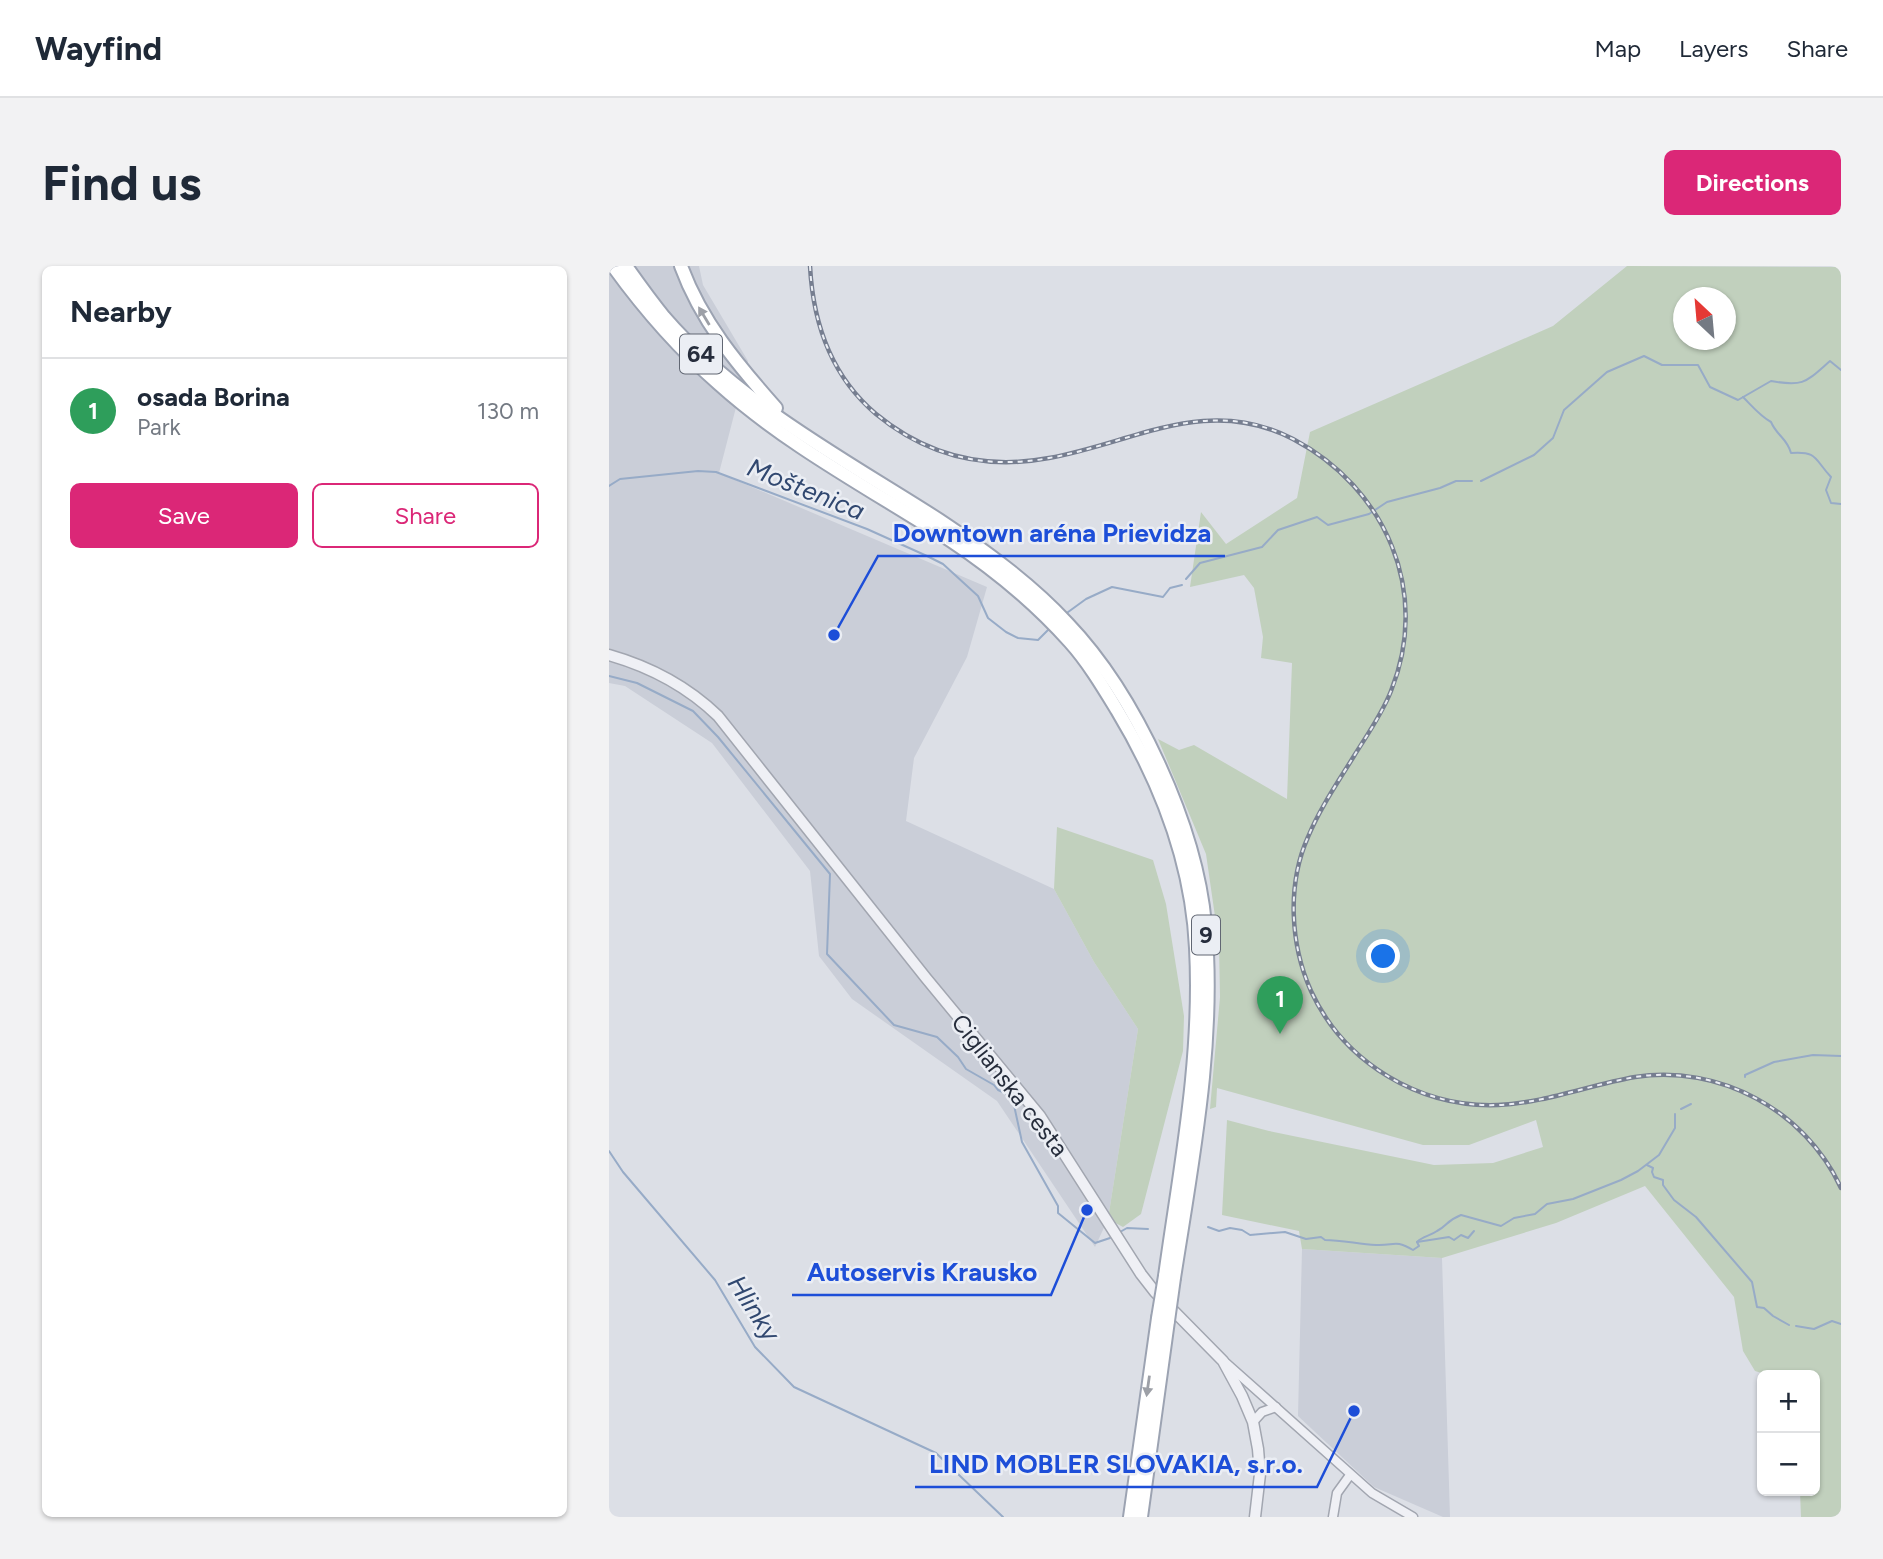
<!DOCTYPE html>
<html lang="en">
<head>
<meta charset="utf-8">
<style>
	:root { --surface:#fff; --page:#f2f2f3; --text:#1f2937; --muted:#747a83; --line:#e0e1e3; --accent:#db2777 }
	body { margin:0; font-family:Figtree,sans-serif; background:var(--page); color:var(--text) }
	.controls { position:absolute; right:21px; bottom:21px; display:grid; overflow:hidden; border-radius:10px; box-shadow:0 2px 5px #0004 }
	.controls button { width:63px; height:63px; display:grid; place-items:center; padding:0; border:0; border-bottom:2px solid var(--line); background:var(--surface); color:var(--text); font:35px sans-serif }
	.compass { position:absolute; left:1064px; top:21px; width:63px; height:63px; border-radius:50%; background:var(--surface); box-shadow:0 2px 5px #0004; rotate:334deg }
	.you { position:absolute; left:775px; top:691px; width:24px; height:24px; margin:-18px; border:5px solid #fff; border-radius:50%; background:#1a73e8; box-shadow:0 0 0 10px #1a73e833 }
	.badge { display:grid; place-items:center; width:46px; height:46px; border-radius:50%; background:var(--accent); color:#fff; font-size:23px; font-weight:700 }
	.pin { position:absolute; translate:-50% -58px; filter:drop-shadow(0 2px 4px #0008) }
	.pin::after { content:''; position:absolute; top:37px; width:24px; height:21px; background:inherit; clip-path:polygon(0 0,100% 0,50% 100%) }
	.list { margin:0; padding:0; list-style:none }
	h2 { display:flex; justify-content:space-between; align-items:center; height:91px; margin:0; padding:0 28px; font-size:30px }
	h2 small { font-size:23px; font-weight:400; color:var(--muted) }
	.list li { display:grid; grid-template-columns:46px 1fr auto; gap:21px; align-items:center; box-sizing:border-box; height:105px; padding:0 28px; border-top:2px solid var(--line) }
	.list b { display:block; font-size:26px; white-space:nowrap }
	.list p { margin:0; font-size:23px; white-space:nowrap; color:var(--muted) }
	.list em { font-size:23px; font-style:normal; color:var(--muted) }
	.actions { display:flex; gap:14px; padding:21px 28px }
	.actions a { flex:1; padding:16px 0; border:2px solid var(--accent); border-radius:10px; text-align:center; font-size:24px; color:var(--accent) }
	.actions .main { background:var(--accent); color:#fff }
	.map { position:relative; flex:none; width:1232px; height:1251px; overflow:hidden; border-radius:10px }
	header { display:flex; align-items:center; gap:42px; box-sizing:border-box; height:98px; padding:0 35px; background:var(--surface); border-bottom:2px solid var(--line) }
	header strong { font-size:33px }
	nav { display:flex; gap:38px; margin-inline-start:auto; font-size:24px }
	.intro { display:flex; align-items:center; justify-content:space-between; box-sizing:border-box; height:168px; padding:0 42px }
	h1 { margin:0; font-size:49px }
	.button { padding:18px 32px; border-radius:10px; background:var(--accent); color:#fff; font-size:24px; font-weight:700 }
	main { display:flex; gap:42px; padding:0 42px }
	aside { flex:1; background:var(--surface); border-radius:10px; box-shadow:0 2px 5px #0004 }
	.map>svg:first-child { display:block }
</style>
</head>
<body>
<header>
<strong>Wayfind</strong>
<nav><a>Map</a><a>Layers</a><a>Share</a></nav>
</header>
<div class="intro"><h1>Find us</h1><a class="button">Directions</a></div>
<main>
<aside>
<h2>Nearby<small></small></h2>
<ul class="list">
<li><span class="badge" style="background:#2e9e5b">1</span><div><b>osada Borina</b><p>Park</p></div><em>130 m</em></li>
</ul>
<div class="actions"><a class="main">Save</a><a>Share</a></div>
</aside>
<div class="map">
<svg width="1232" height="1251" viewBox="0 0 1232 1251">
	<rect width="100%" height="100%" fill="#dcdfe6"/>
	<g fill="#caced8">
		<polygon points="0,0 90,0 94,19 139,95 110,207 378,321 358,391 305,492 297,555 445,623 485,696 529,763 499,953 486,981 388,835 243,733 210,690 201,605 103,477 16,420 0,417"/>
		<polygon points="693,983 833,992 841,1251 834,1251 765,1221 689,1150"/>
	</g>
	<g fill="#c1d0bd" fill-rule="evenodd">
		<path d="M1018 0 1232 1V1251H1192L1191 1225H1206V1109H1159L1146 1105 1134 1085 1125 1031 1036 920 947 957 833 992 693 983 690 965 613 949 618 854 660 865 825 899 884 897 934 881 927 854 860 879H814L608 822 607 841 601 843 611 731 610 678 597 588 549 473 570 484 585 479 678 533 683 397 652 392 654 371 645 322 635 309 581 321 592 246 617 278 688 232 701 166 944 60ZM1074 32H1116V74H1074Z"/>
		<polygon points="448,561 544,594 557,638 575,750 574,785 532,948 514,961 499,953 529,763 485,696 445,623"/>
	</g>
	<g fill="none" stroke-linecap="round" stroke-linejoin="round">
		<g stroke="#97abc7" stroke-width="2">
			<path d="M1134 131C1143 140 1151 150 1162 156 1168 170 1178 172 1182 187 1209 185 1205 193 1222 211L1217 224 1222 237 1232 238"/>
			<path d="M872 215 925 189 944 172 955 144 998 106 1035 90 1053 99H1089L1101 121 1129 134 1162 115C1195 121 1197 116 1221 95L1232 104"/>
			<polyline points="0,220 11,213 89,205 107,206 258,263 318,290 334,298 369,330 379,352 397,366 409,372 429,374 441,362"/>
			<polyline points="577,313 591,297 653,281 669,264 708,251 719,259 760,248 778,236 831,222 847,215 863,215"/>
			<polyline points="455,349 477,333 503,321 554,331 561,322 573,319"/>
			<polyline points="0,410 28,417 84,445 109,471 221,608 218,688 285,759 328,771 349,791 357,803 385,819 389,824 403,830 413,876 449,940 449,947 486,977 501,972"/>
			<polyline points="1136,811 1136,809 1165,796 1204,789 1232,790"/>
			<polyline points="1072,843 1082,838"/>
			<polyline points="0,885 14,906 106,1014 146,1081 185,1121 327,1187 394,1251"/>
			<polyline points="1038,899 1044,902 1043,906 1045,911 1054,914 1054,919 1065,934 1087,951 1143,1016 1148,1041 1155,1042 1164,1050 1180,1059"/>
			<path d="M599 961 610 965 621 962 633 964 641 969 676 966 697 973 712 971 716 974C733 974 749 978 767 979 786 980 785 973 804 984L810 980 808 976C814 970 821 970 828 965 839 959 837 955 852 949L892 960 905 952 926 948 938 938 964 933 1012 914 1029 905 1050 889 1066 862V848"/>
			<polyline points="511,966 518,962 539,963"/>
			<polyline points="808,976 840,971 845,974 852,969 859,972 865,965"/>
			<polyline points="1187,1060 1205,1063 1223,1055 1232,1058"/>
		</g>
		<defs>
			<g id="minor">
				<polyline points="617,1097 763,1227 804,1251"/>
				<polyline points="644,1156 653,1146 667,1141"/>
				<polyline points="724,1251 728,1227 741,1209"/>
			</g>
			<path id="tertiary" d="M0 389C42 401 78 420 109 450L317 712 431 850 532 1008 546 1026 614 1095 633 1130 644 1156 649 1183 651 1208 646 1251"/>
			<g id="primary">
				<path d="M4 0C35 43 70 83 110 118 179 180 263 224 341 274 385 303 426 337 461 376 479 396 494 421 508 444 552 517 583 596 587 682 593 792 571 902 556 1010"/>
				<path d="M17 0C29 17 42 35 55 51 130 138 235 193 330 254 375 284 421 317 458 357 527 429 587 560 596 658 607 776 583 896 565 1012"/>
				<path d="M72 0C92 55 128 98 167 142"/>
				<polyline points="521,1251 549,1052"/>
				<polyline points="532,1251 559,1055"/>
			</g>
		</defs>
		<use href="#minor" stroke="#a2a6b0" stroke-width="11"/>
		<use href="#tertiary" stroke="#a2a6b0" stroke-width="13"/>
		<use href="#primary" stroke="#9ca3b2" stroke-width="16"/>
		<use href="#minor" stroke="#eff0f5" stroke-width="8"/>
		<use href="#tertiary" stroke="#eff0f5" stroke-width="10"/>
		<use href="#primary" stroke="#fff" stroke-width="12"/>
		<defs>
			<path id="rail" d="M201 0C204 57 222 110 267 148 318 190 376 204 440 192 525 177 597 128 684 173 777 222 822 326 782 425 773 448 758 469 745 490 729 516 711 542 699 571 678 618 681 678 702 725 735 797 811 842 889 839 936 837 980 819 1026 811 1110 798 1196 844 1232 922"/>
		</defs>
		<use href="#rail" stroke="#767e90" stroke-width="4.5"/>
		<use href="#rail" stroke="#ebeef4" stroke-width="2" stroke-dasharray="5" stroke-linecap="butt"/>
		<defs>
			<g id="primary-bridge">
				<polyline points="549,1052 556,1010"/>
				<polyline points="559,1055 565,1012"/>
			</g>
		</defs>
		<use href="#primary-bridge" stroke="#9ca3b2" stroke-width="16" stroke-linecap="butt"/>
		<use href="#primary-bridge" stroke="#fff" stroke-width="12"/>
	</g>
	<defs><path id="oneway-solid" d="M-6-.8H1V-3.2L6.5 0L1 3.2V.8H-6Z" transform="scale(1.75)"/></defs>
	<g fill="#9da0a7">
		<use href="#oneway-solid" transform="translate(95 50) rotate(-121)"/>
		<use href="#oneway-solid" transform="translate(539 1120) rotate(98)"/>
	</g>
	<g text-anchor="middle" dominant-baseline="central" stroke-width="5" stroke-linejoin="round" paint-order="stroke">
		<g fill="#ebeef4" stroke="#616773" stroke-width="2">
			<rect x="71" y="68.5" width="42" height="39" rx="5"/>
			<rect x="583" y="649.5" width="28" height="39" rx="5"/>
		</g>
		<g font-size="23" font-weight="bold" fill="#262d3c">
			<text x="92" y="88">64</text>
			<text x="597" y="669">9</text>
		</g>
		<g font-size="24" fill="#262d3c" stroke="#ebeef4">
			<text transform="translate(401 819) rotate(52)">Ciglianska cesta</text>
		</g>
		<g font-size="26" font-style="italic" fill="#314870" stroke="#ebeef4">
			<text transform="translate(197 223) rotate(22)">Moštenica</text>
			<text transform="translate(145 1042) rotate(57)">Hlinky</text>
		</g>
	</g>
	<path fill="none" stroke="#1d4ed8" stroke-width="2.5" d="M225 369L269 290H616M478 944L442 1029H183M745 1145L708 1221H306"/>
	<g fill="#1d4ed8" stroke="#ebeef4" stroke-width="2.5">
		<circle cx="225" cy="369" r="7"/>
		<circle cx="478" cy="944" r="7"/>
		<circle cx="745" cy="1145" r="7"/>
	</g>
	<g font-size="26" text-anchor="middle" font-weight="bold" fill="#1d4ed8" stroke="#ebeef4" stroke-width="5" stroke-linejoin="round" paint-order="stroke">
		<text x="443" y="276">Downtown aréna Prievidza</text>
		<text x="313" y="1015">Autoservis Krausko</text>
		<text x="507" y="1207">LIND MOBLER SLOVAKIA, s.r.o.</text>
	</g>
</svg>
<div class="controls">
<button>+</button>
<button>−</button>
</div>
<svg class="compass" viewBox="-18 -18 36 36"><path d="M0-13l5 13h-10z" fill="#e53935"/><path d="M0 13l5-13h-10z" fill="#747a83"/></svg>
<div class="you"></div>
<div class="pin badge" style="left:671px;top:768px;background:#2e9e5b">1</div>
</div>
</main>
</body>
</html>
